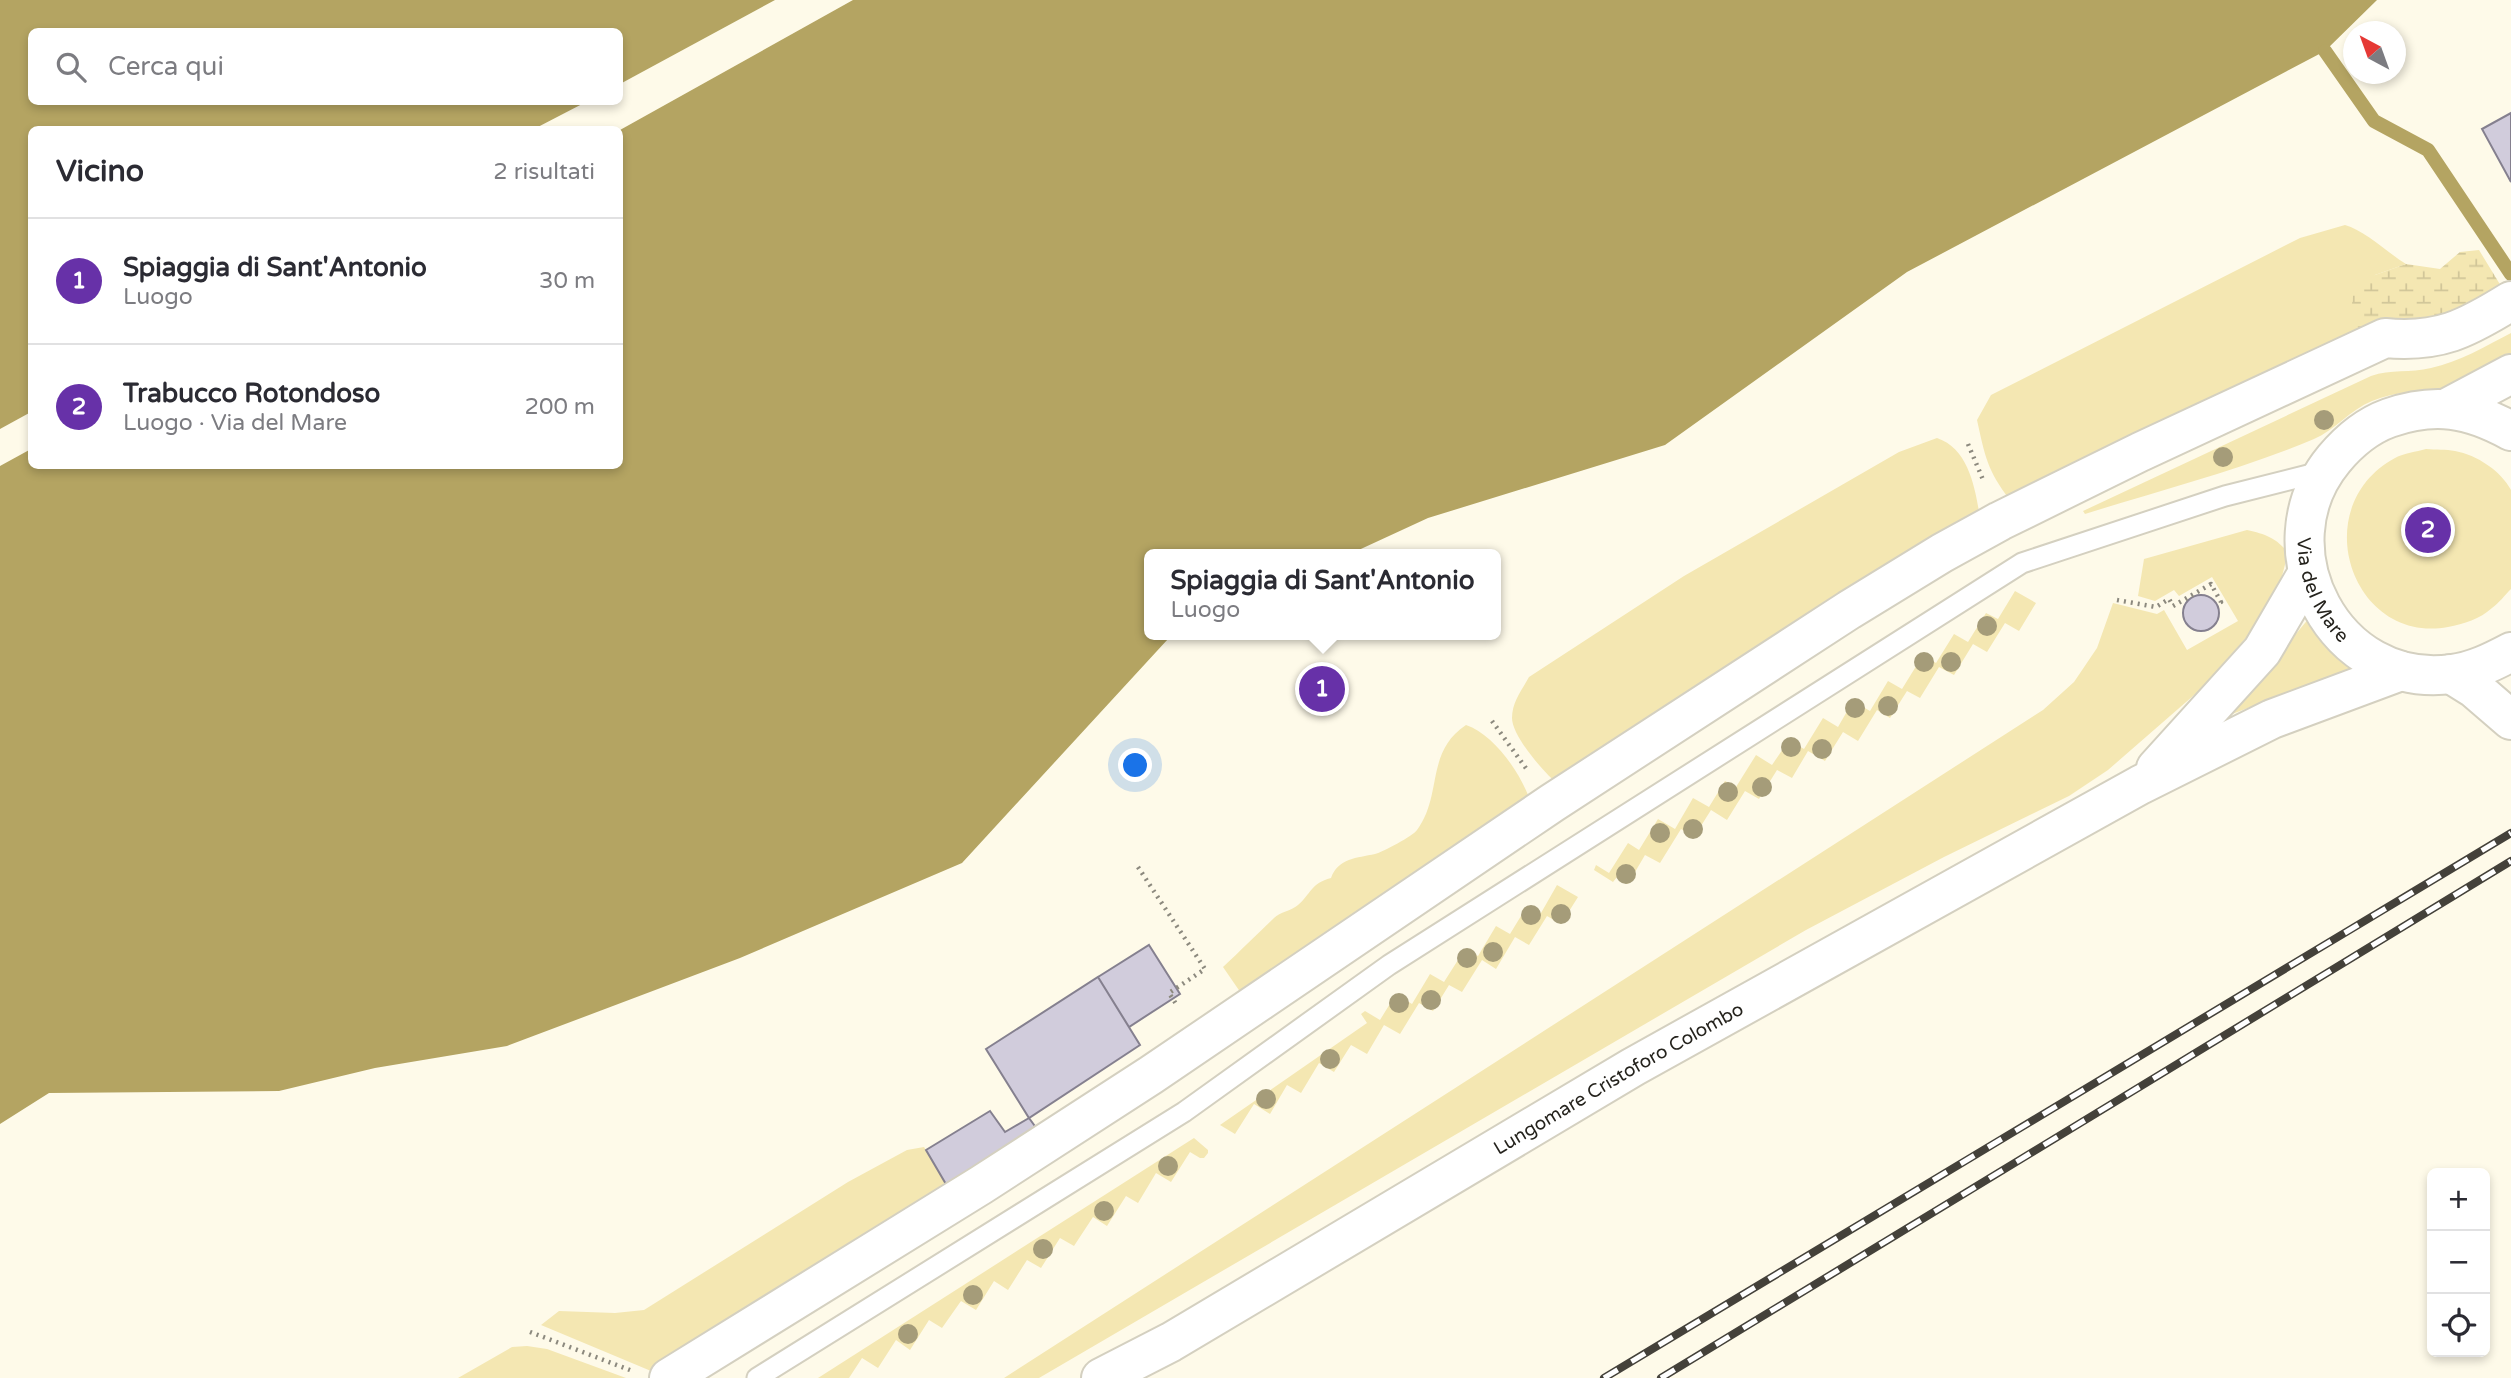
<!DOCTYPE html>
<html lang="it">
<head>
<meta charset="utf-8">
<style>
  :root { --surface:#fff; --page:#f7f7f7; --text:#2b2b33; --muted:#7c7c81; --line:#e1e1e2; --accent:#6731a8 }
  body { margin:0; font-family:"Varela Round",sans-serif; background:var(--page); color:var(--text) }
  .controls { position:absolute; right:21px; bottom:21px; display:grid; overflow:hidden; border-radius:10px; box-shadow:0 4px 10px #0003 }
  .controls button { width:63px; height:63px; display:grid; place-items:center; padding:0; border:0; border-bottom:2px solid var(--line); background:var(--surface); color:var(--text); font:35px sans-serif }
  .compass { position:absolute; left:2343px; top:21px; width:63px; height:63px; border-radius:50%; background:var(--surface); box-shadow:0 4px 10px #0003; rotate:319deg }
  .you { position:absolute; left:1136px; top:766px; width:24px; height:24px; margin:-18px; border:5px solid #fff; border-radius:50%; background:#1a73e8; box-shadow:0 0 0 10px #1a73e833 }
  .badge { display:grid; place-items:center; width:46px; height:46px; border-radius:50%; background:var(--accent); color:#fff; font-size:23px; font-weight:700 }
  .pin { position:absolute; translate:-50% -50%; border:4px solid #fff; box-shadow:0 2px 7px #0006 }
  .popup { position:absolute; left:1144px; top:549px; width:357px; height:91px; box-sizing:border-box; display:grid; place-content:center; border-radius:10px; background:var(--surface); filter:drop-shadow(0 2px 5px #0005); font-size:23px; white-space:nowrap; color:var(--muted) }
  .popup b { font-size:26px; color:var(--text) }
  .popup::after { content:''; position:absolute; left:50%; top:100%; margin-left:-14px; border:14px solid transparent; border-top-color:var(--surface) }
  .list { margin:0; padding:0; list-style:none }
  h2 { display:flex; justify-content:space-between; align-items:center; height:91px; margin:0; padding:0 28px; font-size:30px }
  h2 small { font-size:23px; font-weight:400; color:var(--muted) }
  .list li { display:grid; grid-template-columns:46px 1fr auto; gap:21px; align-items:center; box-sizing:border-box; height:126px; padding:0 28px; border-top:2px solid var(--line) }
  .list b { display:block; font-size:26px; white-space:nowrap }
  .list p { margin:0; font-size:23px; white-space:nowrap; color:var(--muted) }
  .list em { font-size:23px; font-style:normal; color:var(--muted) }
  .icon { flex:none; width:38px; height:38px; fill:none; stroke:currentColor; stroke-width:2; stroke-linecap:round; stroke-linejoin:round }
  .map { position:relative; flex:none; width:2511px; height:1378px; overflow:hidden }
  .search { position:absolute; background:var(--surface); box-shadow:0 4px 10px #0003; left:28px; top:28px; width:595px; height:77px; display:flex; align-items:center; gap:18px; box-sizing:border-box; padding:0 24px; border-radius:10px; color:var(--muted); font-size:26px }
  .panel { position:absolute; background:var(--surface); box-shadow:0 4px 10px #0003; left:28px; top:126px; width:595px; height:343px; border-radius:10px }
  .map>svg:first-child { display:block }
</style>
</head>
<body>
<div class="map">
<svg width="2511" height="1378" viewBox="0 0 2511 1378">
  <defs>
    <pattern id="wetland-marsh" width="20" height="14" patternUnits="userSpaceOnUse" patternTransform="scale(1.75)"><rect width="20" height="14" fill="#f4e7b2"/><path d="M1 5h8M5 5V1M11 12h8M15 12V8" fill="none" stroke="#d1c699"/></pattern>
  </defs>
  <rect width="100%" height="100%" fill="#fefae9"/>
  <path fill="#f4e7b2" d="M2345 225C2364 230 2388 253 2406 264L2375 275 2360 335 2010 500C1987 470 1985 456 1977 420L1991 395 2300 238Z
    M2511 333V354C2491 369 2470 384 2445 388 2420 392 2396 391 2372 401 2350 410 2335 430 2314 439 2240 470 2161 490 2085 514L2083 511 2371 376C2391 369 2410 373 2431 368 2459 362 2486 346 2511 333Z
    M1937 438C1969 449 1975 488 1980 517L1559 785C1544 773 1512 736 1512 718 1512 702 1522 690 1529 677L1684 576 1899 452Z
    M2426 449C2436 450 2446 449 2455 451 2477 455 2501 471 2511 490V589C2505 595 2499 603 2492 608 2480 619 2464 624 2448 627 2352 645 2305 507 2395 458 2404 453 2416 452 2426 449Z
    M2247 530C2265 534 2277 538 2288 553L2281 580 2266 615 2201 689 2108 770 2069 796 1944 857 1806 930 1039 1378H1004L2043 710 2074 682 2097 648 2113 603 2157 614 2164 610 2187 650 2238 621 2212 577 2179 596 2174 590 2155 601 2138 596 2144 559Z
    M2015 591 2036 603 2019 631 2005 623 1987 652 1973 644 1954 675 1939 667 1920 698 1907 691 1890 718 1877 710 1858 741 1843 732 1825 761 1808 751 1792 778 1777 770 1759 799 1745 791 1727 820 1711 810 1694 837 1681 829 1660 863 1645 855 1628 884 1617 877 1613 882 1594 870 1596 865 1609 873 1628 843 1639 850 1658 819 1675 829 1693 798 1709 807 1725 781 1736 787 1756 755 1772 765 1789 740 1804 749 1823 718 1838 727 1853 701 1870 711 1888 681 1902 689 1923 655 1936 663 1954 634 1968 642 1986 613 1998 619Z
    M2310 617 2359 665 2227 716Z
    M1466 725C1495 735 1522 775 1531 803L1245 999 1223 967C1241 950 1256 935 1274 918 1280 912 1291 911 1298 905 1311 894 1311 883 1331 878 1338 858 1357 858 1375 854 1383 852 1413 836 1417 830 1443 795 1425 752 1466 725Z
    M1557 885 1578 897 1561 924 1547 916 1529 945 1515 937 1496 969 1482 960 1462 992 1449 985 1433 1011 1419 1003 1400 1034 1384 1025 1367 1054 1351 1045 1334 1072 1319 1063 1301 1093 1287 1085 1270 1114 1254 1104 1235 1134 1220 1125 1367 1023 1361 1014 1365 1011 1380 1020 1396 994 1412 1004 1430 974 1444 982 1465 949 1478 956 1496 926 1510 934 1527 906 1541 913Z
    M1194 1138 1208 1150V1153L1204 1158H1200L1190 1152 1171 1182 1156 1173 1138 1203 1126 1196 1107 1226 1093 1217 1074 1246 1060 1238 1041 1268 1027 1260 1008 1290 994 1281 976 1310 961 1301 942 1328 929 1320 910 1350 896 1340 878 1368 862 1358 849 1378H818Z
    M924 1147 950 1191 651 1371 541 1325 559 1311 615 1313 644 1310 848 1182 907 1150Z
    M527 1346 547 1349 626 1378H458L512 1347Z"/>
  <path fill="url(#wetland-marsh)" d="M2479 250 2504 291 2481 312 2360 335 2352 304 2354 288 2375 275 2406 264 2440 269 2460 252Z"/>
  <path fill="#b4a462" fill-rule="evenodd" d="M0 0H2377L2325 51 1907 272 1665 445 1428 518 1350 554H1149V635H1177L1168 639 962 863 740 958 507 1046 375 1068 279 1091 49 1093 0 1124ZM32 32H620V102H32ZM32 130H620V466H32Z"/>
  <path fill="#fefae9" d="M775 0H853L620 130 534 129 586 102H620V84Z
    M31 412V449L0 466V429Z"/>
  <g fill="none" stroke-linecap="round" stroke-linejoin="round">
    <path stroke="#b4a462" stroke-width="14" d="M2325 51 2374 121 2428 150 2511 274"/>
  </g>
  <path fill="#d1ccdc" stroke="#85808f" stroke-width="2" d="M2511 113V182L2482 129Z
    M2183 613a18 18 0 1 1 36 0a18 18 0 1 1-36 0Z
    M1149 945 1180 994 1129 1027 1098 977Z
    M1098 977 1140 1045 1029 1118 986 1049Z
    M990 1111 1005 1132 1029 1118 1037 1129 950 1191 926 1150Z"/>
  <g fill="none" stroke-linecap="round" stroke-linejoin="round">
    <g stroke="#d4d0c0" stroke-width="23">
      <path id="lane" d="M757 1378 1184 1112 1389 965 2022 563 2225 496 2324 471"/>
    </g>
    <g stroke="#d4d0c0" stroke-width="42">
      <path id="street" d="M669 1378 981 1185 1151 1075 1552 803 1849 610 1942 553 2000 521 2140 452 2385 338C2439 343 2466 329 2511 301"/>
    </g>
    <g stroke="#d4d0c0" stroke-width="42">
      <g id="secondary">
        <path d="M2447 408 2511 374"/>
        <path id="s1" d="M2511 431C2469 408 2435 402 2389 418 2367 426 2349 441 2334 459 2260 548 2335 690 2452 674 2474 671 2492 662 2511 652"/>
        <path d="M2451 674 2475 689 2511 720"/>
        <path d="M2156 768 2262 651 2307 574"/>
        <path id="s2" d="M1101 1378 1171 1342 1633 1067 2140 785 2272 719 2401 671"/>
      </g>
    </g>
    <path stroke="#8c897e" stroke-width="4.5" stroke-dasharray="2 5" stroke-linecap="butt" d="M1968 444 1984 482
      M2117 600 2156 607 2169 599 2173 606 2211 584 2221 602 2216 604
      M1492 721 1528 771
      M1138 867 1205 969 1169 993 1178 1007
      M530 1332 630 1370"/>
    <use href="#lane" stroke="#fff" stroke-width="19"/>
    <use href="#street" stroke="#fff" stroke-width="38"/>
    <use href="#secondary" stroke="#fff" stroke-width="38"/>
    <g stroke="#44413a" stroke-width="8">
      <path id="rail" d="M1604 1378 2511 833
        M1661 1378 2511 861"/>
    </g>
    <use href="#rail" stroke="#fff" stroke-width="5" stroke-dasharray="16" stroke-linecap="butt"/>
  </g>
  <g fill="#a59c79">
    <circle cx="2324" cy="420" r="10"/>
    <circle cx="2223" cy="457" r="10"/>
    <circle cx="1987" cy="626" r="10"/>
    <circle cx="1924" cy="662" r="10"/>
    <circle cx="1951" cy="662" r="10"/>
    <circle cx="1888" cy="706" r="10"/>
    <circle cx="1855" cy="708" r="10"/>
    <circle cx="1791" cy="747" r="10"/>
    <circle cx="1822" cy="749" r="10"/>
    <circle cx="1762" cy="787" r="10"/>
    <circle cx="1728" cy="792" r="10"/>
    <circle cx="1693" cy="829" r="10"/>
    <circle cx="1660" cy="833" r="10"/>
    <circle cx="1626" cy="874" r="10"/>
    <circle cx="1561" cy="914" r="10"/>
    <circle cx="1531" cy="915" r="10"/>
    <circle cx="1493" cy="952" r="10"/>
    <circle cx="1467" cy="958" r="10"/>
    <circle cx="1431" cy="1000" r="10"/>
    <circle cx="1399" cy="1003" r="10"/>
    <circle cx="1330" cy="1059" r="10"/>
    <circle cx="1266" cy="1099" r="10"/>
    <circle cx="1168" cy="1166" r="10"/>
    <circle cx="1104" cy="1211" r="10"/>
    <circle cx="1043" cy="1249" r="10"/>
    <circle cx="973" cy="1295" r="10"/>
    <circle cx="908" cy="1334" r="10"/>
  </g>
  <g text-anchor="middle" stroke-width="6" stroke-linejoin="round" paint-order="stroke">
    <g font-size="19" fill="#25231d" stroke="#fff">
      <text dy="7" stroke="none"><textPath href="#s1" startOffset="338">Via del Mare</textPath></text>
      <text dy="7" stroke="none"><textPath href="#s2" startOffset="598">Lungomare Cristoforo Colombo</textPath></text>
    </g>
  </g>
</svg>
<div class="controls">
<button>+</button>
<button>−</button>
<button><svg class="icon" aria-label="locate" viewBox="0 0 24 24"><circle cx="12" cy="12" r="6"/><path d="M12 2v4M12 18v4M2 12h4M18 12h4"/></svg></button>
</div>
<svg class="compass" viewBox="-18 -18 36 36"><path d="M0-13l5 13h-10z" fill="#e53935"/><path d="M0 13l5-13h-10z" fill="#7c7c81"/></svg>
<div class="you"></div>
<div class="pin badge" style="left:1322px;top:689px">1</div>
<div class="popup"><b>Spiaggia di Sant'Antonio</b>Luogo</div>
<div class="pin badge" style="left:2428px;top:530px">2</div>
<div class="search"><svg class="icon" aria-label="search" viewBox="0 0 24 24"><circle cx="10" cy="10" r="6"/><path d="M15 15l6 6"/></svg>Cerca qui</div>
<section class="panel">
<h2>Vicino<small>2 risultati</small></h2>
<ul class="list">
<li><span class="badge">1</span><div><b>Spiaggia di Sant'Antonio</b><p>Luogo</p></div><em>30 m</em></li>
<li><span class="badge">2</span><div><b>Trabucco Rotondoso</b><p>Luogo · Via del Mare</p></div><em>200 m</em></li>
</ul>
</section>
</div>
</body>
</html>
